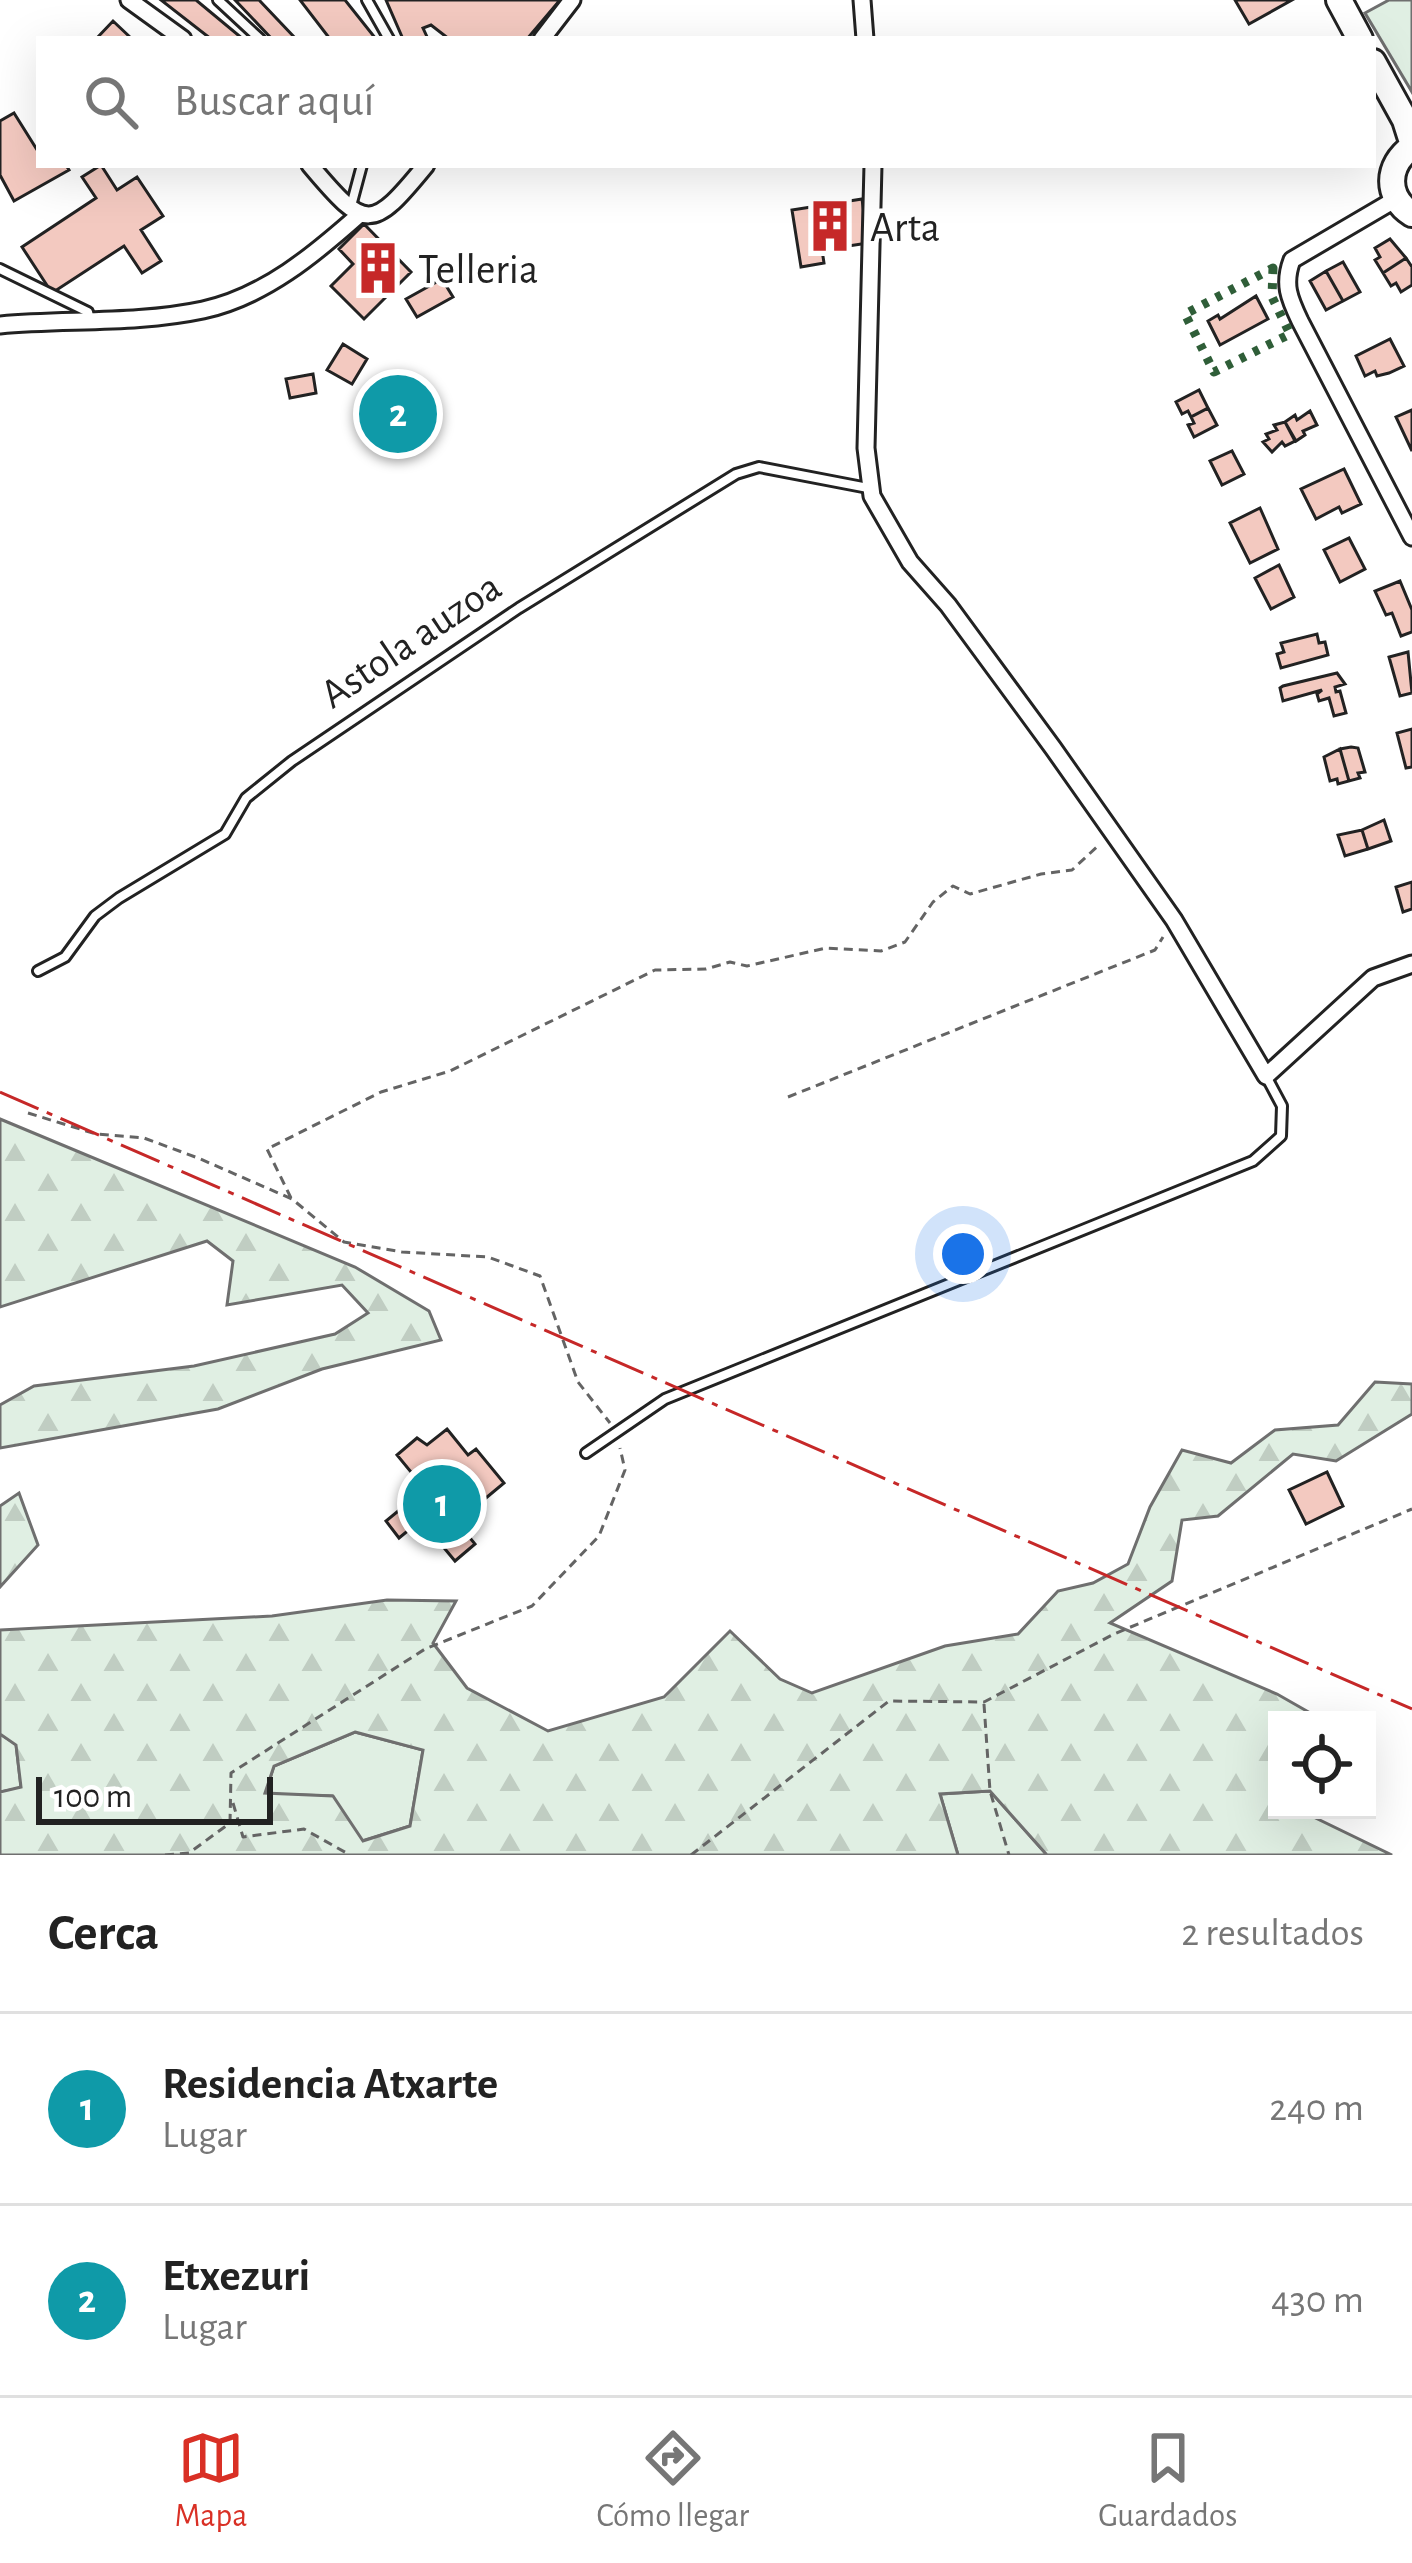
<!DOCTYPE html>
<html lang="es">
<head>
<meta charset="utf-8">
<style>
  :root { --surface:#fff; --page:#f2f2f2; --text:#222; --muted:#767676; --line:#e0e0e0; --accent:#d93025 }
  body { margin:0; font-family:"Alegreya Sans",sans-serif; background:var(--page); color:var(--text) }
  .controls { position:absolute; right:36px; bottom:36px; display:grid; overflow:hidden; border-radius:0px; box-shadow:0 12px 48px #0002 }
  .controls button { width:108px; height:108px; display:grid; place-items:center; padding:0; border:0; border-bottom:3px solid var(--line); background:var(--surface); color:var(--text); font:60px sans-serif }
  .scale { position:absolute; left:36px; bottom:30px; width:237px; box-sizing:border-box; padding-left:12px; border:6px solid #222; border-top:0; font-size:33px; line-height:42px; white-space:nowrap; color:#222; -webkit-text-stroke:9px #fff; paint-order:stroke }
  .you { position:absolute; left:963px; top:1254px; width:42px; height:42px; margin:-30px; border:9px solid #fff; border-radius:50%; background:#1a73e8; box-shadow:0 0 0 18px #1a73e833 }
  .badge { display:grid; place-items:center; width:78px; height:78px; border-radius:50%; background:var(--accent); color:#fff; font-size:39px; font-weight:700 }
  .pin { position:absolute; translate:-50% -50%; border:6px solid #fff; box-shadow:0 3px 12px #0006 }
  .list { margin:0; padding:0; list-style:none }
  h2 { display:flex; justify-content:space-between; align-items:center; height:156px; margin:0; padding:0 48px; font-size:51px }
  h2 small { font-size:39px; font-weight:400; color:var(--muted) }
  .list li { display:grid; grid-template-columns:78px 1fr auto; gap:36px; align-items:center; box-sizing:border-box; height:192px; padding:0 48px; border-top:3px solid var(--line) }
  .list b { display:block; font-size:45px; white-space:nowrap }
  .list p { margin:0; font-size:39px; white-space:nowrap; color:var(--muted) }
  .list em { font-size:39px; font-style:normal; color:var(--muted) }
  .icon { flex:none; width:66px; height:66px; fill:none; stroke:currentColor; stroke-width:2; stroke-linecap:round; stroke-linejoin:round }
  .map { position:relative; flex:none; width:1412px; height:1855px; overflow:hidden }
  .search { position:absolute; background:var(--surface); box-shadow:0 12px 48px #0002; left:36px; right:36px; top:36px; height:132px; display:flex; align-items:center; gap:30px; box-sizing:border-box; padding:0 42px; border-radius:0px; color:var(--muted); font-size:45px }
  .sheet { height:540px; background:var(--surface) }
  nav { display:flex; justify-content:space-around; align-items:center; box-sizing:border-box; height:168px; border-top:3px solid var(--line); background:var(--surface); font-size:33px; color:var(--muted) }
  nav a { display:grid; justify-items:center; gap:6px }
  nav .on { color:var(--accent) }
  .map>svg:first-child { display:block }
</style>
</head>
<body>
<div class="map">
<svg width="1412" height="1855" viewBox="0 0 1412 1855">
  <defs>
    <pattern id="forest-firs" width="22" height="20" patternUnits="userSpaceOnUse" patternTransform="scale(3)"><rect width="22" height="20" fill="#e0efe3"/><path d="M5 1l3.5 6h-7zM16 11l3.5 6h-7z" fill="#c0cdc2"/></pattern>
  </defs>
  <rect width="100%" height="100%" fill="#fff"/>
  <path fill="#e0efe3" stroke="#6f6f6f" stroke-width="3" d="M1389 0H1412V92L1365 13Z
    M355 1732 423 1750 410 1826 362 1841 332 1796 265 1794 274 1766Z
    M0 1734 16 1744 21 1788 0 1792Z
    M990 1791 1047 1855H958L940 1794Z"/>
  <path fill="url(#forest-firs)" stroke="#6f6f6f" stroke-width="3" fill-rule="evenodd" d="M0 1119 355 1267 429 1311 441 1340 322 1369 218 1409 0 1448V1405L34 1386 194 1366 335 1334 368 1313 342 1285 227 1305 233 1261 207 1241 0 1307Z
    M1375 1382 1412 1384V1414L1336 1461 1293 1454 1218 1516 1182 1520 1172 1581 1110 1623 1277 1694 1312 1714 1311 1720H1277V1810H1299L1392 1855H1047L990 1791 940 1794 958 1855H0V1792L21 1787 16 1745 0 1734V1630L272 1616 387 1600 456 1601 433 1643 467 1688 548 1731 664 1697 730 1631 780 1679 812 1693 945 1646 1018 1634 1058 1591 1093 1583 1128 1564 1150 1507 1182 1450 1231 1463 1275 1430 1338 1425ZM355 1732 423 1750 410 1826 363 1841 333 1796 265 1793 274 1766Z
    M19 1493 38 1545 0 1587V1506Z"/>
  <path fill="#f3c9c0" stroke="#222" stroke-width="3" d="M161 0H196L243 39H211Z
    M235 0H259L296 39H272Z
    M300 0H345L376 39H330Z
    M386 0H560L527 39H449L431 25 423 28 428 39H403Z
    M1235 0H1292L1249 24Z
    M113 21 132 39H96Z
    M14 113 39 153V165H66L69 170 14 201 0 175V121Z
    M101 165 117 190 137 177 163 216 141 230 161 261 142 273 124 246 52 293 22 247 96 198 82 177Z
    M862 199 868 243 822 250 824 263 801 267 792 210Z
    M364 224 411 272 364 319 331 286 353 264 339 249Z
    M1390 239 1406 258 1383 273 1375 260 1380 257 1375 248Z
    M1406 258 1412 267V285L1401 292 1396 283 1391 286 1383 273Z
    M1343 262 1360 292 1343 301 1326 271Z
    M1326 271 1343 301 1326 310 1310 281Z
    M442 279 453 297 417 317 406 299Z
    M1256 296 1268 319 1220 345 1208 321 1218 315 1220 319Z
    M1390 339 1404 366 1389 373 1377 376 1375 371 1365 376 1356 356Z
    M343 344 367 359 352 384 327 370Z
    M313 374 316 393 290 398 286 379Z
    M398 390H419V431H377L378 396H395Z
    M1199 390 1208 408 1191 417 1188 411 1182 414 1176 402Z
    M1208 408 1217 425 1194 437 1188 425 1194 423 1191 417Z
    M1412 410V451L1396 417Z
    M1310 411 1317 425 1303 431 1305 435 1296 441 1285 422 1295 415 1297 420Z
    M1285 422 1295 441 1285 446 1282 442 1272 452 1263 442 1269 439 1266 434 1277 430 1274 425Z
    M1232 451 1244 474 1222 485 1210 461Z
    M1344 469 1361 504 1342 513 1339 507 1316 519 1301 489Z
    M1260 508 1278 549 1250 563 1230 523Z
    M1349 538 1365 569 1340 582 1324 550Z
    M1279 565 1294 597 1271 609 1255 578Z
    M1400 581 1412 610V632L1401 636 1392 613 1386 615 1375 591Z
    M1317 634 1319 643 1325 642 1328 655 1281 668 1277 654 1284 652 1281 643Z
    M1408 652 1412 693 1400 696 1389 657Z
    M1337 673 1345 684 1335 687 1336 692 1340 691 1346 713 1334 716 1329 698 1319 701 1317 694 1322 690 1283 701 1280 688 1283 686Z
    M1412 729V767L1406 768 1397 733Z
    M1351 747 1358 748 1365 772 1358 773 1360 778 1349 781 1340 749Z
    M1340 749 1349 781 1338 784 1337 779 1330 781 1324 757Z
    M1384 820 1391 841 1368 849 1362 830Z
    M1362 830 1368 849 1345 856 1338 835Z
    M1412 882V909L1403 912 1396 887Z
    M447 1429 468 1455 476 1449 504 1483 457 1522 475 1544 455 1561 421 1520 399 1538 386 1521 425 1489 397 1455 417 1438 427 1445Z
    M1327 1472 1343 1506 1306 1524 1289 1490Z"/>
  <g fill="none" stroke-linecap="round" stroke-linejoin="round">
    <g stroke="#222" stroke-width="14">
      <path id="service" d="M218 0 260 39
        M367 0 389 39
        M351 206 362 165
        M0 269 88 312 90 320
        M38 971 65 957 95 916 119 898 225 834 246 798 292 761 519 608 736 474 759 467 868 488
        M586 1453 665 1399 1253 1161 1281 1136 1282 1106 1266 1076"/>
    </g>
    <g stroke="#222" stroke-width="21">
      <path id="minor" d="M129 0 183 39
        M862 0 865 39
        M542 39 572 0
        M310 165C366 232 372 231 426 165
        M873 165 866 448 872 496 910 562 948 605 1053 748 1174 920 1266 1076 1373 978 1412 964
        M1396 199 1292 260C1283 284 1289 298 1300 321L1412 537
        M0 325C67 319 137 324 203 310 264 297 315 254 360 214"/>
    </g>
    <g stroke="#222" stroke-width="30">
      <path id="primary" d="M1339 0 1360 39
        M1373 62 1405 120 1412 142
        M1412 147C1386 165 1385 197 1412 214"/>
    </g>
    <path stroke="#646464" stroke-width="3" stroke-dasharray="9 6" stroke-linecap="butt" d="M788 1097 1155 950 1163 937
      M28 1113 96 1134 144 1138 198 1158 292 1199 344 1242 402 1252 488 1257 540 1276 578 1382 610 1423
      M291 1198 267 1149 381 1092 450 1071 655 970 706 969 730 962 747 966 826 948 881 951 905 942 933 902 953 886 970 894 1041 874 1072 870 1100 844
      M984 1704 990 1791 1009 1855
      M233 1803 243 1837 304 1829 350 1855
      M165 1855 189 1853 230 1823 231 1773 425 1649 532 1606 599 1536 625 1470 620 1448
      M691 1855 889 1701 984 1702 1114 1634 1412 1509"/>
    <use href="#service" stroke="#fff" stroke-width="8"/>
    <use href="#minor" stroke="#fff" stroke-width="15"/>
    <use href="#primary" stroke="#fff" stroke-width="24"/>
    <path stroke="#2f5e38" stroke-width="9" stroke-dasharray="6 9" stroke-linecap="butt" d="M1273 268 1272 297 1290 334 1214 372 1185 314Z"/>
    <path stroke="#c62828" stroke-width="3" stroke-dasharray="42 9 6 9" stroke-linecap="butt" d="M0 1092 1412 1709"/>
  </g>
  <defs>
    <g id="building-bare" transform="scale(4.14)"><path d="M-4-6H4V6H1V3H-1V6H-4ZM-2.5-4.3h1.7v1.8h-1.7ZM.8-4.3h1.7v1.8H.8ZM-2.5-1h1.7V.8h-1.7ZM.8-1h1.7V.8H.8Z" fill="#c62828" stroke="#fff" stroke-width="2.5" paint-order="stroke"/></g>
  </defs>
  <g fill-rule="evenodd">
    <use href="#building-bare" x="830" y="226"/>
    <use href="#building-bare" x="378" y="268"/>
  </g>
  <g text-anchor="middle" stroke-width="9" stroke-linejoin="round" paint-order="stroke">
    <g font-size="42" fill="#222" stroke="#fff" text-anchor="start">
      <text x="870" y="241">Arta</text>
      <text x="418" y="283">Telleria</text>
    </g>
    <g font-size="42" fill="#222" stroke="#fff">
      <text transform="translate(410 639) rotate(-34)" y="15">Astola auzoa</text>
    </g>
  </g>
</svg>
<div class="controls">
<button><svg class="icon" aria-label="locate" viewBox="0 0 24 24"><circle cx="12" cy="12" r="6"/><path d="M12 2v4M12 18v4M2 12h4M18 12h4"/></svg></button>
</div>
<div class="scale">100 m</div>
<div class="you"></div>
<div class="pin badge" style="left:442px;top:1504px;background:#0f9aa8">1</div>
<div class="pin badge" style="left:398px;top:414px;background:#0f9aa8">2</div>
<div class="search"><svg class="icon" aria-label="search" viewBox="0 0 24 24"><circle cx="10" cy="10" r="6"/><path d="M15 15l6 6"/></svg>Buscar aquí</div>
</div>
<section class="sheet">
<h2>Cerca<small>2 resultados</small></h2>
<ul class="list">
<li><span class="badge" style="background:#0f9aa8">1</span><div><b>Residencia Atxarte</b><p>Lugar</p></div><em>240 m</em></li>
<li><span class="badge" style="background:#0f9aa8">2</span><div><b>Etxezuri</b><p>Lugar</p></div><em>430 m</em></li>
</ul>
</section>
<nav>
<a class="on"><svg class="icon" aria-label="map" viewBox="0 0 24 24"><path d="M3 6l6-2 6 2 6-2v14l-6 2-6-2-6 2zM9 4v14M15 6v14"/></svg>Mapa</a>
<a><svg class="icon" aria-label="directions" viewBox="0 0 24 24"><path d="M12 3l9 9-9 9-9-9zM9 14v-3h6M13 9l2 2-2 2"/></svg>Cómo llegar</a>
<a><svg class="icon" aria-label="saved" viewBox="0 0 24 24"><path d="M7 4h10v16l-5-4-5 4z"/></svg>Guardados</a>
</nav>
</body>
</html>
